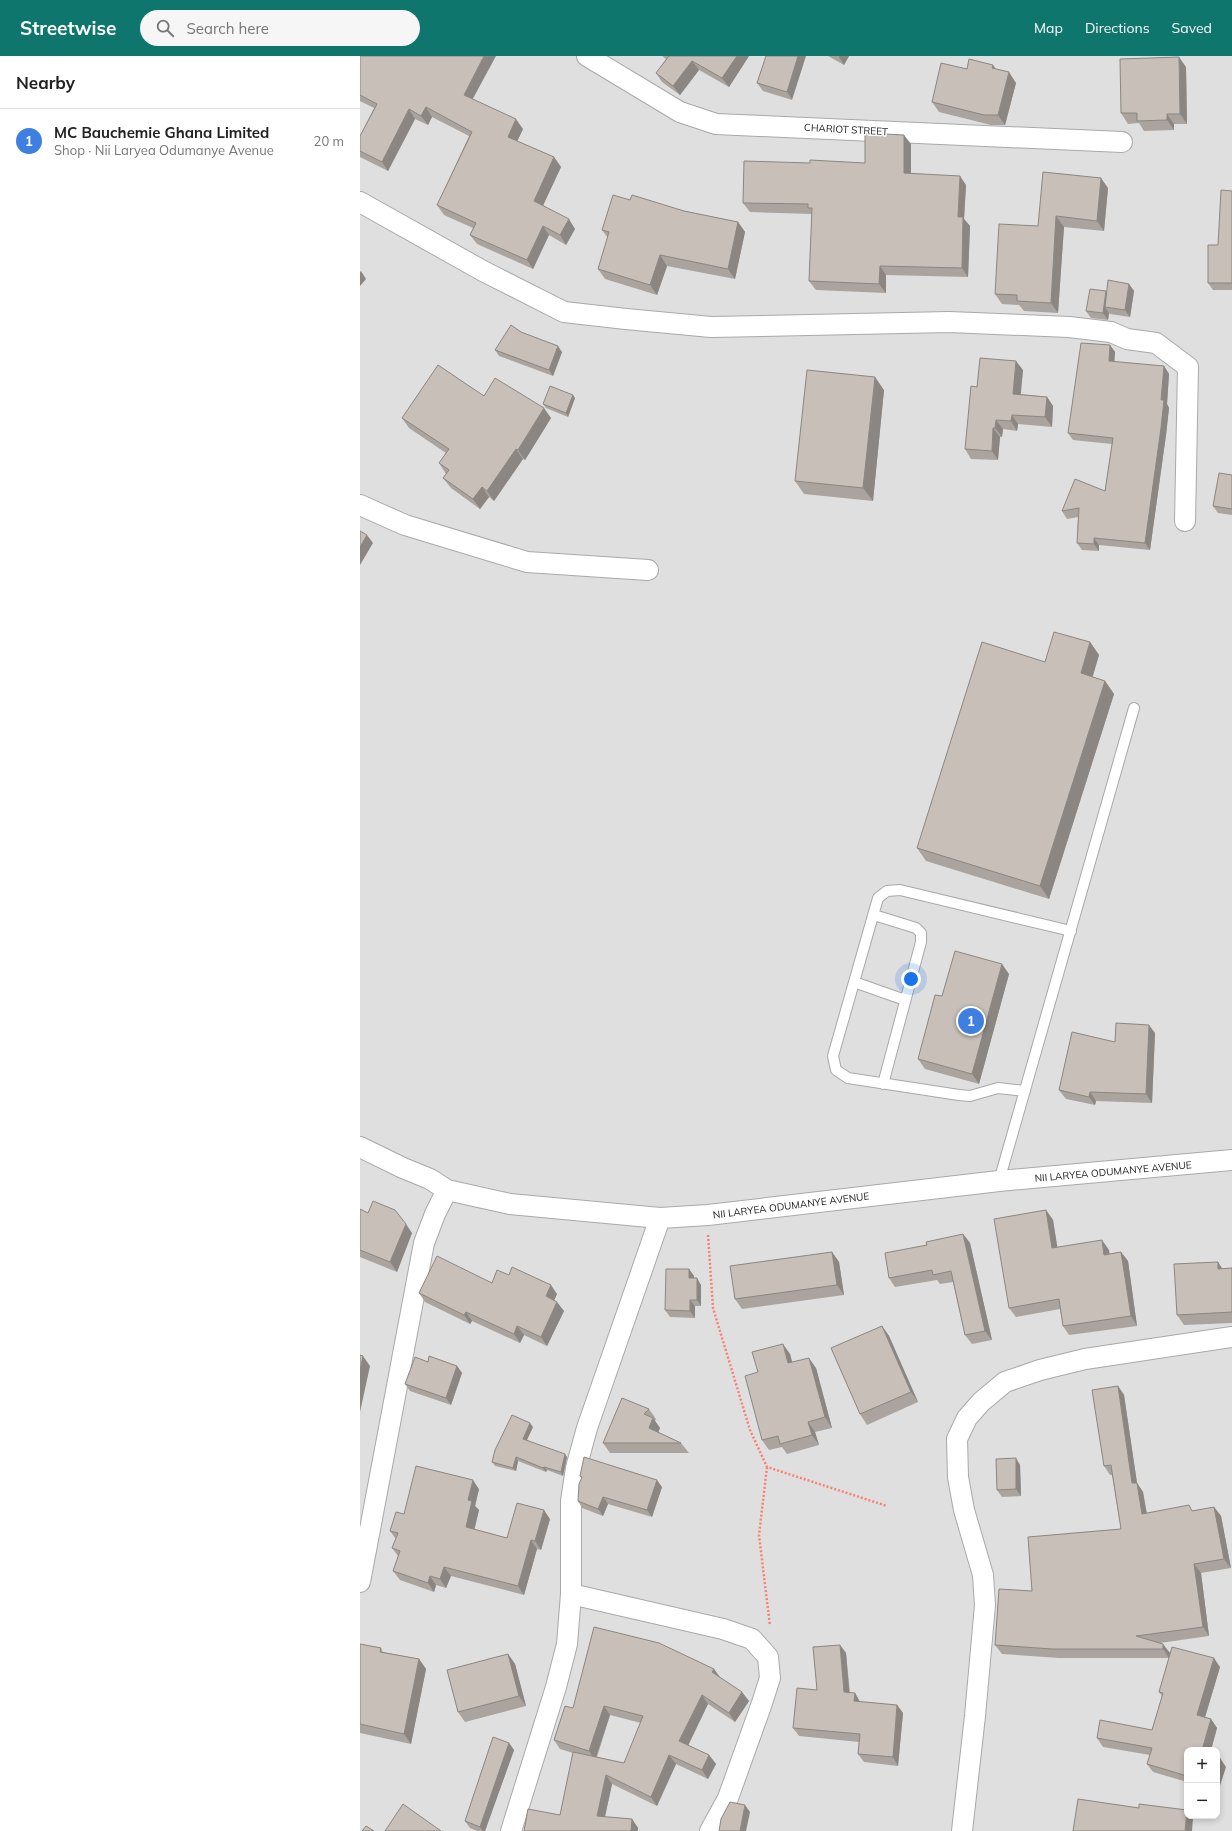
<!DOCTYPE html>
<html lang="en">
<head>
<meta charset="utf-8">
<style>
  :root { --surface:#fff; --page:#f6f6f6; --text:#222; --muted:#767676; --line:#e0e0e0; --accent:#0f766e }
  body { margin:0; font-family:Mulish,sans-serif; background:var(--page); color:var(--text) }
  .controls { position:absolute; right:12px; bottom:12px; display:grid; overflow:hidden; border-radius:8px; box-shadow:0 2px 6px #0003 }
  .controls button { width:36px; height:36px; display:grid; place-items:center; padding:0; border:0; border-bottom:1px solid var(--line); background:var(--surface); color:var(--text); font:20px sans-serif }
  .you { position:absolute; left:551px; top:923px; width:14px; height:14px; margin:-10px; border:3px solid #fff; border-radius:50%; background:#1a73e8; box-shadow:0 0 0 6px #1a73e833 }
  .badge { display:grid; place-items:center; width:26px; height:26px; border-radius:50%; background:var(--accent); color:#fff; font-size:13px; font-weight:700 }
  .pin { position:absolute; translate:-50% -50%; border:2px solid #fff; box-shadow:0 1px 4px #0006 }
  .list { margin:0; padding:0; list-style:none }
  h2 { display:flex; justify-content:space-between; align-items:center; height:52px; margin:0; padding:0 16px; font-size:17px }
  h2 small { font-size:13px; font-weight:400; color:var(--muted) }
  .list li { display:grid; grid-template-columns:26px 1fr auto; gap:12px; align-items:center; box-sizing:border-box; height:64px; padding:0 16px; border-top:1px solid var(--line) }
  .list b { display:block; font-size:15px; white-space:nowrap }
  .list p { margin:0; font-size:13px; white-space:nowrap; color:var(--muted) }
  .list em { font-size:13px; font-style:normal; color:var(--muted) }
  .icon { flex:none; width:22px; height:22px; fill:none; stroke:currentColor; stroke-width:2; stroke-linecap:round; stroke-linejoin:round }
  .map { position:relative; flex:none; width:872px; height:1775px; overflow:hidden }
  header { display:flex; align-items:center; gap:24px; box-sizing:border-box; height:56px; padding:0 20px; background:var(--accent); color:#fff }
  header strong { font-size:19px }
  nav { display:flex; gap:22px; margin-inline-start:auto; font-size:14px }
  .search { width:280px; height:36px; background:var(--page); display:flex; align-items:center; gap:10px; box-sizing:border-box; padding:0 14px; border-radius:22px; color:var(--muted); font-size:15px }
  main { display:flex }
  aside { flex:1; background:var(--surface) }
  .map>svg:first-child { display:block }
</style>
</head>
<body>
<header>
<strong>Streetwise</strong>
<div class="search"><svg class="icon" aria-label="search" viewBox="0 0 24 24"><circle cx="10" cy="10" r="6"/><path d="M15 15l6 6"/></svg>Search here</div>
<nav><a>Map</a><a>Directions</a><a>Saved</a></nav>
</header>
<main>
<aside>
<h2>Nearby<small></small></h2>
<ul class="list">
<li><span class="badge" style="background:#3f7fe0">1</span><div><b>MC Bauchemie Ghana Limited</b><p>Shop · Nii Laryea Odumanye Avenue</p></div><em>20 m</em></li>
</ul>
</aside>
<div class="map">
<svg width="872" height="1775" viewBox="0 0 872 1775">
  <rect width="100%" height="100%" fill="#f2efe9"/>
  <path fill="#e0dfdf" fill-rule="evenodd" d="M0 0H872V1775H0ZM827 1694H857V1760H827Z"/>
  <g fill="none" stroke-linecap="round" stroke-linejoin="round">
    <g stroke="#a9a9a9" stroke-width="12">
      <path id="service" d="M514 859 556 872 561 877V886L523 1028
        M494 926 545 944
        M665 1035 638 1032 610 1040 599 1039 488 1022 476 1014 473 1000 518 842 527 835 540 834 711 875
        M639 1125 774 652"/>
    </g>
    <g stroke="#a9a9a9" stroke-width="22">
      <path id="minor" d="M227 0 320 56 356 68 762 86
        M0 146 123 215 204 256 266 263 351 271 589 266 709 271 751 276 767 283 796 287 828 311 825 465
        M0 449 45 469 167 506 288 514
        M0 1091 43 1112 70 1123 87 1134 150 1148 300 1162 348 1159 639 1125 872 1104
        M0 1526 64 1187 75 1158 87 1134
        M211 1538 363 1573 392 1583 408 1601 410 1622 401 1650 368 1742 350 1775
        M151 1775 196 1631 207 1588 211 1538V1445L216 1412 227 1372 300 1162
        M602 1775 615 1660 625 1549 623 1519 604 1454 598 1421 597 1383 607 1362 621 1346 645 1326 680 1314 725 1303 872 1281"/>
    </g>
    <path stroke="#fa8072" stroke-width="2.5" stroke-dasharray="2 2" stroke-linecap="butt" d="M348 1179 353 1252 390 1374 407 1411 527 1450
      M407 1411 399 1479 410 1570"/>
    <use href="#service" stroke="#fff" stroke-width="10"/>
    <use href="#minor" stroke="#fff" stroke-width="20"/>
  </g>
  <path fill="#aba49e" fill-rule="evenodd" d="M0 0 113 43 163 73 157 85 194 101 201 111 183 149 215 173 206 189 189 179 173 213 117 188 110 179 113 172 84 159 77 149 109 80 72 61 68 69 55 63 28 115 0 101V80L14 52 0 45Z
    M302 0H389L369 31 339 14 320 39 302 26 296 17 306 3Z
    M406 0 432 44 403 35 397 27Z
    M468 0H489L484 9Z
    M826 11 827 68H814V74L784 75 779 67 768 68 761 57Z
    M607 13 637 14 656 27 645 69H631L579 56 572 46Z
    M551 88V117L606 129 604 163 610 170 608 221 526 219V237L456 234 449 225 452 158 390 156 383 147 450 107H505Z
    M748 132 744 175 704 171 698 257 664 255 659 249 642 248 635 238 678 170Z
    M872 135V234H853L848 227Z
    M270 144 378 166 385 176 375 223 307 210 297 239 245 223 238 213 248 182 242 174Z
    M769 228 774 235 770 261 750 258 749 257 748 264 731 262 726 255 746 235Z
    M161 276 202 296 193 320 139 300 135 294Z
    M750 289 755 296 754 306 804 310 809 318 807 348 809 352 806 379 790 494 739 489V495L722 494 717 487 718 461 707 463 702 455 745 435 752 388 713 384 708 377Z
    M663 314 660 338 687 341 693 350 692 371 658 368 657 375 643 373 642 381H640L638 404 611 403 605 393 617 331Z
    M524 334 513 445 444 438 435 425Z
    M124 340 191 362 165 404 163 403 134 445 129 441 120 453 91 432 83 422 86 418 79 407 86 397 49 372 42 362Z
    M215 342 208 361 186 352 183 348Z
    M872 419V459L858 457 853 450Z
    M730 586 739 599 732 621 745 625 754 638 689 843 566 805 557 792 685 606Z
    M649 918 619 1028 565 1013 558 1003 582 940Z
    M795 977 792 1047 736 1045 735 1049 706 1043 699 1034 755 986Z
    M0 1153 52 1177 37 1216 0 1201Z
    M686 1154 693 1164 697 1191 749 1194V1198L761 1196 768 1205 777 1270 709 1279 703 1270 700 1253 656 1261 649 1252Z
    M603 1178 610 1187 632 1284 612 1288 605 1279 593 1226 580 1228 577 1224 535 1231 529 1222 567 1189Z
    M472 1196 479 1206 484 1239 382 1253 375 1243Z
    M858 1206 862 1213 872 1212V1267L824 1269 817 1259Z
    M329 1213 334 1220V1222L341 1229V1250H335V1262L310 1261 305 1254Z
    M149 1219 197 1238 194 1244 204 1255 187 1290 164 1279 160 1287 112 1265 110 1268 65 1246 59 1237 132 1227Z
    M522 1270 529 1280 558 1346 507 1369 500 1358Z
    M430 1298 432 1306 456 1312 472 1372 455 1376 459 1389 427 1398 422 1391 409 1394 402 1384 398 1316Z
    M68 1306 97 1310 102 1317 91 1349 50 1335 45 1328Z
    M758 1330 764 1339 777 1427 783 1436 787 1457 833 1455 854 1451 861 1460 871 1512 841 1517 849 1580 800 1587 810 1597 860 1611 845 1661 851 1663 857 1672 851 1694H827V1726L793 1716 787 1708 790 1699 743 1691 737 1682 792 1674 802 1640 799 1636 809 1602H699L642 1598 635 1589 672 1535 761 1473 752 1419H750L744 1410Z
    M289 1353 296 1363 295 1365 300 1372 298 1376 321 1387 329 1397H250L243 1387Z
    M173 1371 167 1384 207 1401 203 1420 187 1414 186 1416 158 1405 156 1415 135 1410 132 1406Z
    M660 1409 661 1440 642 1441 637 1434Z
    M220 1420 302 1431 292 1461 248 1448 243 1460 222 1452 218 1445 222 1422Z
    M119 1433 115 1450 119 1454 114 1473 147 1482 190 1463 181 1494 177 1493 164 1539 91 1520 86 1532 76 1529 74 1536 40 1524 33 1515 38 1500 32 1492 36 1483 30 1475 44 1458Z
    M0 1588 21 1592 23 1596 59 1603 66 1613 51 1688 0 1677Z
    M480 1589 486 1597 490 1637H495L500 1646 537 1649 543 1657 538 1710 504 1706 498 1698 499 1686 439 1680 433 1672 457 1634Z
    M148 1598 155 1608 166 1650 105 1666 98 1656Z
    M354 1613 360 1621 389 1645 375 1666 348 1648 328 1689 349 1699 356 1708 348 1723 316 1708 297 1750 252 1728 245 1761 272 1763 278 1772V1775H164L200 1759 213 1697 200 1693 194 1684 213 1652ZM250 1659 281 1667 264 1707 237 1701Z
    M149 1687 154 1694 125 1775H117L110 1772 105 1765Z"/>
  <path fill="#8b8681" d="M124 0H136L110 48 104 39Z
    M377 0H389L369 31 362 22Z
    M438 0H446L432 44 427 36Z
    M479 0H489L484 9 479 1Z
    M819 1 826 11 827 68 820 58Z
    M332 5 339 14 320 39 313 30Z
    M633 9 640 19 632 12Z
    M649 16 656 27 645 69 638 59Z
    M66 51 72 61 68 69 61 60Z
    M49 53 55 63 28 115 22 106Z
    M807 58 814 68V74L807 64Z
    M156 63 163 73 155 90 148 81Z
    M544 79 551 88V126L544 117Z
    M194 101 201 111 181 154 174 145Z
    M600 120 606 129 604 163 610 170 608 221 602 212 598 161Z
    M741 122 748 132 744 175 737 165Z
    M696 160 704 171 698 257 691 247Z
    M209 163 215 173 206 189 200 179Z
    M378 166 385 176 375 223 368 213Z
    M183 170 189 179 173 213 167 204Z
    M300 199 307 210 297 239 290 229Z
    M520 210 526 219V237L519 228Z
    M1 215 6 223 0 230V216Z
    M769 228 774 235 770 261 765 254Z
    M746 235 751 242 745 251 749 257 748 264 743 257Z
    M750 289 755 296 754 312 749 305Z
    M198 290 202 296 193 320 189 314Z
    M656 305 663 314 660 347 653 338Z
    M804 310 809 318 807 348 809 352 806 379 790 494 785 487 801 344Z
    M515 321 524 334 513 445 503 432Z
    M213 339 215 342 208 361 206 357Z
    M687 341 693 350 692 371 685 361Z
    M184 352 191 362 165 404 158 394Z
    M652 359 658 368 657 375 651 365Z
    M636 364 643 373 642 381 635 372Z
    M633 372 640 381 638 404 632 395Z
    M156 393 163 403 134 445 127 435Z
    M122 431 129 441 120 453 113 443Z
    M7 479 13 487 0 509V491Z
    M734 482 739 489V495L734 488Z
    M730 586 739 599 730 630 721 617Z
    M745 625 754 638 689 843 680 830Z
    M642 908 649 918 619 1028 612 1018Z
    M789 969 795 977 792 1047 786 1038Z
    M730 1036 736 1045 735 1049 729 1041Z
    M686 1154 693 1164 699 1201 692 1192Z
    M46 1168 52 1177 37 1216 30 1206Z
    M603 1178 610 1187 632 1284 625 1275Z
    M742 1184 749 1194 751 1208 744 1199Z
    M472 1196 479 1206 484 1239 477 1229Z
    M761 1196 768 1205 777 1270 771 1260Z
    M858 1206 865 1217 858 1213Z
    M329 1213 334 1220V1229L329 1222Z
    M337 1222 341 1229V1250L337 1244Z
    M191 1229 197 1238 192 1249 186 1240Z
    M330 1244 335 1250V1262L330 1255Z
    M197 1246 204 1255 187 1290 181 1281Z
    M106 1256 112 1265 110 1268 104 1259Z
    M157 1270 164 1279 160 1287 154 1278Z
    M522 1270 529 1280 558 1346 551 1336Z
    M423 1288 430 1298 435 1317 428 1307Z
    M3 1300 10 1310 0 1356V1315Z
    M449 1302 456 1312 472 1372 465 1361Z
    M97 1310 102 1317 91 1349 86 1342Z
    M758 1330 764 1339 777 1427 783 1436 788 1467 782 1458 772 1427Z
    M293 1362 300 1372 296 1382 289 1372Z
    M448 1366 455 1376 459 1389 452 1379Z
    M170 1367 173 1371 166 1386 163 1383Z
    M205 1398 207 1401 203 1420 201 1416Z
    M156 1401 158 1405 156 1415 153 1412Z
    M656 1402 660 1409 661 1440 656 1433Z
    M184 1411 187 1414 186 1416 183 1412Z
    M113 1424 119 1433 115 1450 119 1454 113 1480 106 1471 108 1444Z
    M297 1424 302 1431 292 1461 287 1454Z
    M243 1441 248 1448 243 1460 238 1453Z
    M854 1451 861 1460 871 1512 864 1503Z
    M184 1454 190 1463 181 1494 175 1485Z
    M171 1484 177 1493 164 1539 158 1530Z
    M834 1508 841 1517 849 1580 843 1571Z
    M84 1511 91 1520 86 1532 80 1523Z
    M70 1520 76 1529 74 1536 68 1527Z
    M803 1588 810 1597 809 1602 803 1593Z
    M480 1589 486 1597 490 1645 484 1636Z
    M148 1598 155 1608 166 1650 159 1640Z
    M854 1602 860 1611 843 1668 837 1659Z
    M59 1603 66 1613 51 1688 44 1678Z
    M354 1613 360 1622 352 1616Z
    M382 1636 389 1645 375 1666 369 1657Z
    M495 1637 500 1646 494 1645Z
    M342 1639 348 1648 326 1694 319 1685Z
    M537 1649 543 1657 538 1710 533 1701Z
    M244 1650 250 1659 235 1704 229 1695Z
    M851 1663 857 1672 851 1694H842Z
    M149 1687 154 1694 125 1775H123L120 1771Z
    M309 1699 316 1708 297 1750 291 1741Z
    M349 1699 356 1708 348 1723 342 1714Z
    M860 1702 866 1711 858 1736 857 1734V1712Z
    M246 1719 252 1728 243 1769 237 1760Z
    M385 1749 390 1756 386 1775H380Z
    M827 1757V1760H832L833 1762 832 1775H825Z
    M272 1763 278 1772V1775H271Z"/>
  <path fill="#c7bfb8" stroke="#8b8681" d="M0 0H124L104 39 156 63 148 81 194 101 174 145 209 163 200 179 183 170 167 204 110 179 116 167 77 149 112 76 66 51 61 60 49 53 22 106 0 95V80L17 48 0 39Z
    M309 0H377L362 22 332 5 313 30 296 17Z
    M406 0H438L427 36 397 27Z
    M819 1 820 58H807V64L777 65V57H761L760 3Z
    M609 3 633 9 632 12 649 16 638 59H624L572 46 581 7 607 13Z
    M505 77 544 79V117L600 120 598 161H603L602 212 520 210 519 228 449 225 452 152H448V148L383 147 384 105 450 107V104L505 107Z
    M683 116 741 122 737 165 696 160 691 247 657 245V239L635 238 639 168 678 170Z
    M861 134 872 135V227H848V189H858Z
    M253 139 270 144 272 139 324 155 378 166 368 213 300 199 290 229 238 213 249 176 242 174Z
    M748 224 769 228 765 254 745 251Z
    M730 233 746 235 743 257 726 255Z
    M151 269 161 276 198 290 189 314 135 294Z
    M721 287 750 289 749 305 804 310 801 344H804L801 372 785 487 734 482V488L717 487 719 452 702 455 715 423 745 435 753 382 708 377Z
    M620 302 656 305 653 338 687 341 685 361 652 359 651 365 636 364 635 372H633L632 395 605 393 611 330 617 331Z
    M78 309 124 340 135 322 184 352 158 394 156 393 127 435 122 431 113 443 83 422 89 414 79 407 89 393 42 362Z
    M447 314 515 321 503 432 435 425Z
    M190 330 213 339 206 357 183 348Z
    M859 417 872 419V453L853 450Z
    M0 475 7 479 0 491Z
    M694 576 730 586 721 617 745 625 680 830 557 792 622 586 685 606Z
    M595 895 642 908 612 1018 558 1003 575 939 582 940Z
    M756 967 789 969 786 1038 730 1036 729 1041 699 1034 712 976 755 986Z
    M13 1145 35 1154 46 1168 30 1206 0 1194V1153L8 1157Z
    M686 1154 692 1192 742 1184 744 1199 761 1196 771 1260 703 1270 699 1243 649 1252 634 1163Z
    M603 1178 625 1275 605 1279 591 1215 573 1219 572 1214 529 1222 525 1197 567 1189 566 1186Z
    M472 1196 477 1229 375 1243 370 1210Z
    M77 1200 132 1227 137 1214 149 1219 152 1211 191 1229 186 1240 197 1246 181 1281 157 1270 154 1278 106 1256 104 1259 59 1237Z
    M858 1206V1213L872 1212V1256L817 1259 814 1208Z
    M306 1213H329V1222H337V1244H330V1255L305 1254Z
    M522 1270 551 1336 500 1358 471 1292Z
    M423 1288 428 1307 449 1302 465 1361 448 1366 452 1379 420 1388 418 1380 402 1384 385 1320 398 1316 392 1296Z
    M0 1299 3 1300 0 1315Z
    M69 1300 97 1310 86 1342 45 1328 55 1301 68 1306Z
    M758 1330 772 1427H777L782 1458 829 1449 832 1455 854 1451 864 1503 834 1508 843 1571 776 1580 803 1588V1593H692L635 1589 639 1533 672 1535 668 1481 761 1473 751 1409 744 1410 732 1334Z
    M262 1342 289 1353 284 1358 293 1362 289 1372 321 1387H243Z
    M152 1359 170 1367 163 1383 205 1398 201 1416 184 1411 183 1412 156 1401 153 1412 132 1406 135 1394Z
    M224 1401 297 1424 287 1454 243 1441 238 1453 218 1445 219 1428 222 1421 220 1420Z
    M656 1402V1433L637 1434 636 1403Z
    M56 1410 113 1424 108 1444 112 1445 106 1471 147 1482 157 1447 184 1454 175 1485 171 1484 158 1530 84 1511 80 1523 70 1520 68 1527 33 1515 40 1495 32 1492 38 1477 30 1475 36 1456 44 1458Z
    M234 1571 299 1587 354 1613 352 1616 382 1636 369 1657 342 1639 319 1685 349 1699 342 1714 309 1699 291 1741 246 1719 237 1760 272 1763 271 1775H164L168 1753 200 1759 213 1696 264 1707 283 1660 244 1650 229 1695 194 1684 205 1650 213 1652Z
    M0 1588 21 1592 20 1596 59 1603 44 1678 0 1668Z
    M480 1589 484 1636 495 1637 494 1645 537 1649 533 1701 498 1698 500 1678 433 1672 437 1632 457 1634 453 1591Z
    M812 1591 854 1602 837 1659 851 1663 842 1694H827V1720L787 1708 792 1692 737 1682 740 1664 792 1674 803 1637 799 1636Z
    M148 1598 159 1640 98 1656 87 1614Z
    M133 1681 149 1687 120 1771 105 1765Z
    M857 1701 860 1702 857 1712Z
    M718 1743 779 1752V1748L827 1754 825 1775H713Z
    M370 1746 385 1749 380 1775H359L361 1763Z
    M43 1748 81 1775H25Z
    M6 1770 14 1775H2Z"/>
  <g text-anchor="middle" stroke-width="3" stroke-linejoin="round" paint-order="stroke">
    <g font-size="10" fill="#222" stroke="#fff">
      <text transform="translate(486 73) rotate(3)" y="4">CHARIOT STREET</text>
      <text transform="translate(753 1115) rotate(-5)" y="4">NII LARYEA ODUMANYE AVENUE</text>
      <text transform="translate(431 1149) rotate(-7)" y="4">NII LARYEA ODUMANYE AVENUE</text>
    </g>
  </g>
</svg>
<div class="controls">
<button>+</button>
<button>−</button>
</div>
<div class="you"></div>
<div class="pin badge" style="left:611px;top:965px;background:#3f7fe0">1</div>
</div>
</main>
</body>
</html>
